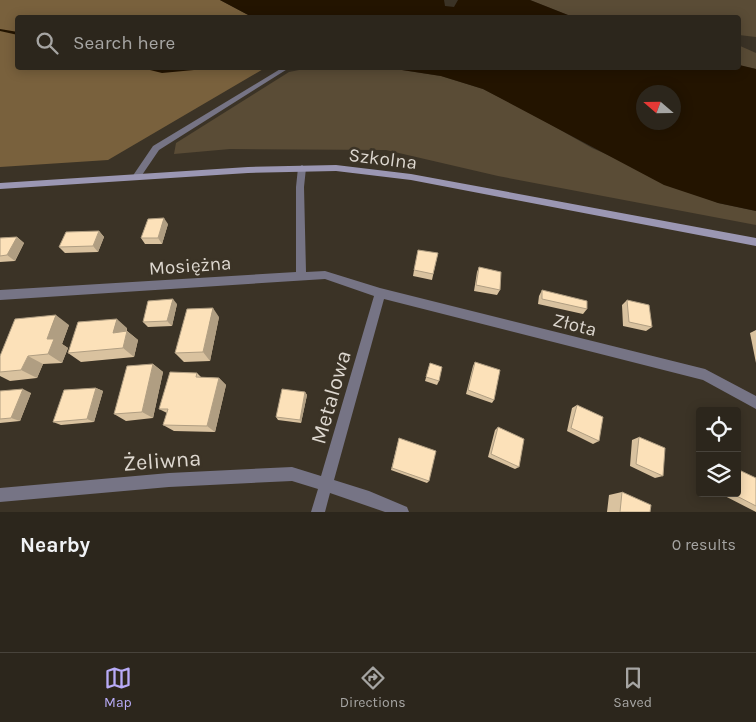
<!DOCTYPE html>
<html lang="en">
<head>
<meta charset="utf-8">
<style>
  :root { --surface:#2c261c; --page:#383229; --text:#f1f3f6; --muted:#a6a5a3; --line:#48433b; --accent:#b8abf7 }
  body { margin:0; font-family:Karla,sans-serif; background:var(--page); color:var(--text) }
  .controls { position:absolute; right:15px; bottom:15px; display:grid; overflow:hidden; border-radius:5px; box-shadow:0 2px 12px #0003 }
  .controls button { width:45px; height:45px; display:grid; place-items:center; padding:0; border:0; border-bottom:1px solid var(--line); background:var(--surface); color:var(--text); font:25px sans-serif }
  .compass { position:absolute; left:636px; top:85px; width:45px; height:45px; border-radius:50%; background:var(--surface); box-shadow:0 2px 12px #0003; rotate:290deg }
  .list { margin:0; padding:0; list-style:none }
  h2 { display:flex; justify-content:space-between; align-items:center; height:65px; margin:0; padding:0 20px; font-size:21px }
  h2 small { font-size:16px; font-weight:400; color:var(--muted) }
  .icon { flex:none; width:28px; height:28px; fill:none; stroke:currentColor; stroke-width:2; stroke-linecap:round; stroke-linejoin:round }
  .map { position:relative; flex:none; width:756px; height:512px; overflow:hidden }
  .search { position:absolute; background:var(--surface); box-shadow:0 2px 12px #0003; left:15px; right:15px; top:15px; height:55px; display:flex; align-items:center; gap:12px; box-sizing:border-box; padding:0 18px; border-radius:5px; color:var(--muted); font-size:19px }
  .sheet { height:140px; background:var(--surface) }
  nav { display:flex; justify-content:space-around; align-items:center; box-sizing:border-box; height:70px; border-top:1px solid var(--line); background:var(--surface); font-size:14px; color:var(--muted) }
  nav a { display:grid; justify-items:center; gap:2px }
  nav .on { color:var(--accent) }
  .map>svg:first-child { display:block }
</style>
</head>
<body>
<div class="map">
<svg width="756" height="512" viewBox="0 0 756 512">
  <rect width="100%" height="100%" fill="#3b3326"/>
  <path fill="#5a4c36" d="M530 0H756V37L739 35 738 18 573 17Z
    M738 45 756 53V69L739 65Z
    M309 68H389L441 76 483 89 527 111 592 148 718 203 756 211V225L498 176 386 150 230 149 174 154 176 143 289 72Z"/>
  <path fill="#79613d" d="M0 0H220L252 17 18 18V68H265L108 160 0 167Z"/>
  <path fill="#231400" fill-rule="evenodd" d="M220 0H444L445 6 454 7 458 0H530L573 17H252Z
    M739 65 756 69V211L718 203 664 185 483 89 441 76 389 68H738ZM644 92H674V122H644Z"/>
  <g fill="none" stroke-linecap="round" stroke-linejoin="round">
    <path fill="#231400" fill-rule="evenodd" d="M0 29 18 32V35L0 31Z
      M146 68 162 69 183 68H197L194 70 162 73 146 69Z"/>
    <path fill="#767485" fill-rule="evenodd" d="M282 68H289L159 150 140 178H134L133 176 134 174 153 146Z"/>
    <path fill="#767485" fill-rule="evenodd" d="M302 165 306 168 304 187 306 272 325 271 380 288 705 369 756 396V409L703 380 384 299 334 480 369 491 407 507 409 512H385L330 493 325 512H311L318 489 292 481 169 487 0 502V488L169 473 292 467 321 476 374 296 325 279 0 300V290L296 272V187L298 168Z"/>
    <path fill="#9b97b3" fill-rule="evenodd" d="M336 165 411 174 756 238V246L411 180 336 171 248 173 0 189V183L248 167Z"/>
  </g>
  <path fill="#d9c29f" d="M168 224 162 244H145L141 238Z
    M99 231 104 237 98 252 65 253 59 247Z
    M17 237 24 243 15 261 0 262V238Z
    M438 253 432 280 413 276 414 270Z
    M479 267 500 290 497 295 474 291 477 272Z
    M542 290 587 309 583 314 538 304 539 296Z
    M627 300 652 327 646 331 623 326 622 305Z
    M177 304 172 326 148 327 143 322Z
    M219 317 210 361 184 362 175 353Z
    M69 325 62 344 68 348 62 363 43 364 37 378 10 381 0 376V356Z
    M127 328V331L138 340 134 357 81 362 68 353Z
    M756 330V363L750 333Z
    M475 362 494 400 492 403 466 394 473 366Z
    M430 363 439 381 437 385 425 381Z
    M153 364 163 372 153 418 126 421 114 414Z
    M197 373 201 377 219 378 226 385 215 432 174 431 163 425 167 413 159 409Z
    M96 388 103 391 94 422 61 425 53 422Z
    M0 391 31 393 20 421 0 423Z
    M305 392 307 395 301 423 278 420 276 417Z
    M577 405 599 441 593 444 567 431 572 408Z
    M498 427 519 467 515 469 488 457 495 430Z
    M639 437 663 476 655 478 630 466 632 440Z
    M399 438 429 481 427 483 391 470Z
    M756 478V512L719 493H737Z
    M622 492 650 512H607L609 495Z"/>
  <path fill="#b09e82" d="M164 218 168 224 162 244 158 238Z
    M99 231 104 237 98 252 93 246Z
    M17 237 24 243 15 261 7 255Z
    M173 299 177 304 172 326 167 321Z
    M213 308 219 317 210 361 203 352Z
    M56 315 69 325 62 344 68 348 62 363 48 354 47 339Z
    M117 319 127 328 124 342 113 333Z
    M127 331 138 340 134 357 123 348Z
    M28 356 43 364 37 378 21 370Z
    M153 364 163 372 153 418 142 412Z
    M219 378 226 385 215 432 207 426Z
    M96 388 103 391 94 422 87 419Z
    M23 389 31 393 20 421 11 418Z
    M305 392 307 395 301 423 300 420Z"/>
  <path fill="#fce1b9" stroke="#b09e82" d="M164 218 158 238H141L148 219Z
    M99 231 93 246 59 247 66 232Z
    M17 237 7 255 0 256V238Z
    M418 250 438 253 433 274 414 270Z
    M479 267 501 272 500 290 476 285Z
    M542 290 587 301V309L542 299Z
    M173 299 167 321 143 322 148 301Z
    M627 300 649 305 652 327 629 322Z
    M213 308 203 352 175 353 187 309Z
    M56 315 47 339H54L48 354 28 356 21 370 0 372V356L15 319Z
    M117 319 113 333 127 331 123 348 68 353 78 322Z
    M475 362 500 370 494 400 468 390Z
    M430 363 442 367 439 381 426 377Z
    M153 364 142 412 114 414 127 366Z
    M170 372 197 373 196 377 219 378 207 426 163 425 168 409H159Z
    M96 388 87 419 53 422 64 390Z
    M23 389 11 418 0 419V391Z
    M282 389 305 392 300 420 276 417Z
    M577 405 603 417 599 441 571 428Z
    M498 427 524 439 519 467 491 454Z
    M639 437 665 448 663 476 636 464Z
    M399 438 436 451 429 481 392 468Z
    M737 469 756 478V506L731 493H737Z
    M622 492 651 505 650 512H620Z"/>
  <g text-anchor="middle" stroke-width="5" stroke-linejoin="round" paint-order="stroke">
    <g font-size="19" fill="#ddd7cf" stroke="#3b3326">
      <text transform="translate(383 158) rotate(7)" y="7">Szkolna</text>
      <text transform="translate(190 265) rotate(-4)" y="7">Mosiężna</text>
      <text transform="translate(575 324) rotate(14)" y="7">Złota</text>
    </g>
    <g font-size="22" fill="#ddd7cf" stroke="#3b3326">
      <text transform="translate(330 397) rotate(-74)" y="8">Metalowa</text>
      <text transform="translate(162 460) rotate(-4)" y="8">Żeliwna</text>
    </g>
  </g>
</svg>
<div class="controls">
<button><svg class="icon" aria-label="locate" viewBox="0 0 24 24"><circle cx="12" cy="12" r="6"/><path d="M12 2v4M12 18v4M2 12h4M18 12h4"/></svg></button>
<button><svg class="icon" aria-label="layers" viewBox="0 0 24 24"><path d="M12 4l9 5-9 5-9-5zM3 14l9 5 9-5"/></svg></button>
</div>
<svg class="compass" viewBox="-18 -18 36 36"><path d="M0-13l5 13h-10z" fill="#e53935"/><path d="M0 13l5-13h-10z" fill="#a6a5a3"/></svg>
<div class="search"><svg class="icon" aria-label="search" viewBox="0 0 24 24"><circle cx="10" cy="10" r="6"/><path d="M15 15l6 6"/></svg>Search here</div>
</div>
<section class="sheet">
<h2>Nearby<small>0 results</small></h2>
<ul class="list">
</ul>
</section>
<nav>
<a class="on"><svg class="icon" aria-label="map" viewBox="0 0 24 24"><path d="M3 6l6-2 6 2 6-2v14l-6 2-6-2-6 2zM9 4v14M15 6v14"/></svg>Map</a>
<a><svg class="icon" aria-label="directions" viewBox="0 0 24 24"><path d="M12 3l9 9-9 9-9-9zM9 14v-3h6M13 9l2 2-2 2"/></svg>Directions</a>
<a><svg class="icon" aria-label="saved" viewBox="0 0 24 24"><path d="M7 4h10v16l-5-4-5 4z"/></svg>Saved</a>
</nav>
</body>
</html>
